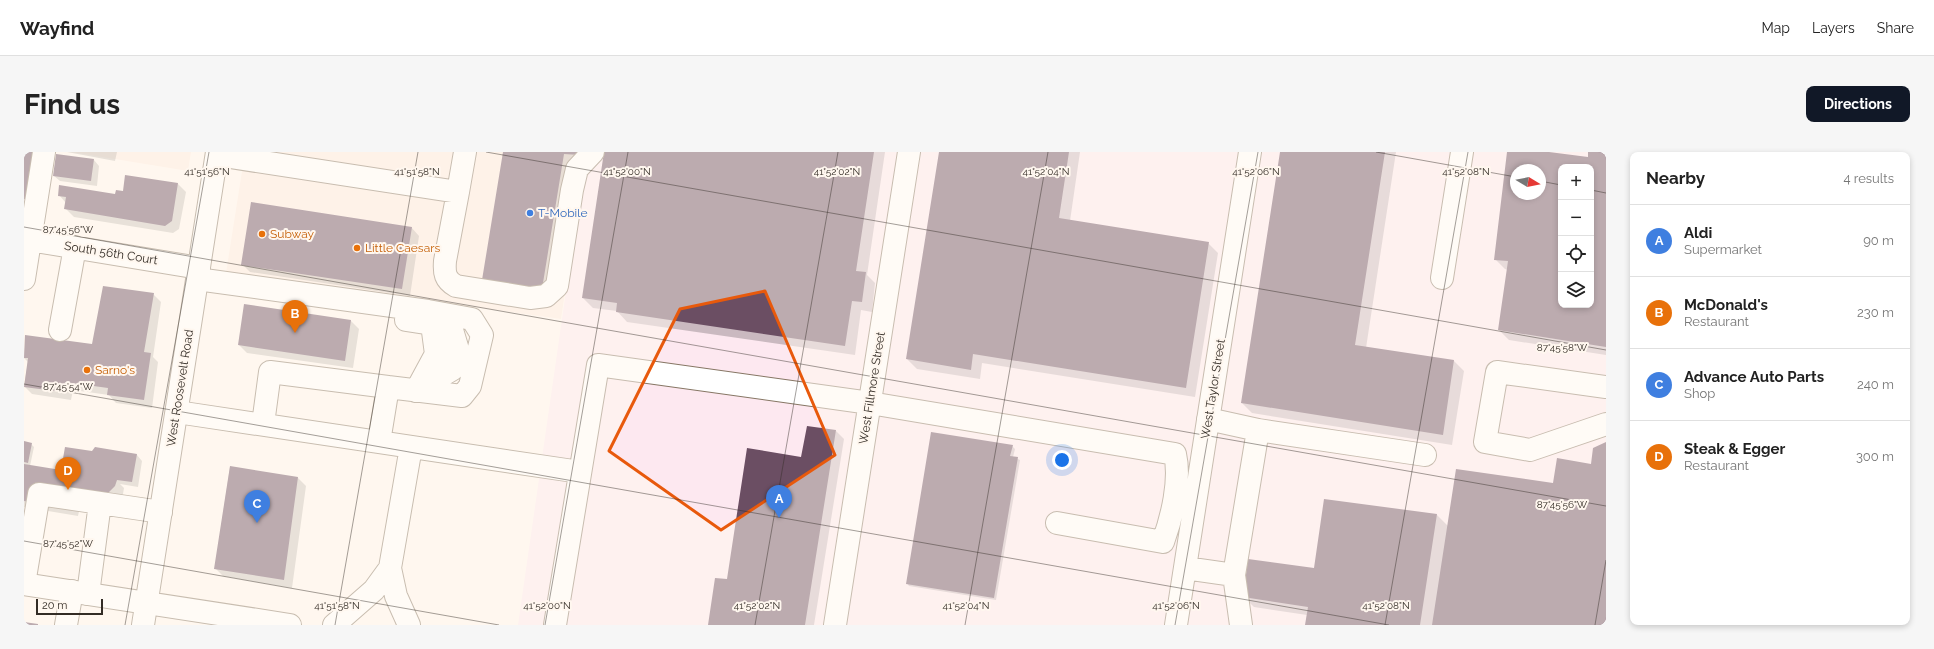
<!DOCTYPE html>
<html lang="en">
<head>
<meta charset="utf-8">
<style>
  :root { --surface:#fff; --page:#f6f6f6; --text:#222; --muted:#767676; --line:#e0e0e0; --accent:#111827 }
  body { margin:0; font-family:Raleway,sans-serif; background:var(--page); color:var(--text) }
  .controls { position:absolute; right:12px; top:12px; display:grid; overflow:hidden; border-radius:8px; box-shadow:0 2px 6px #0003 }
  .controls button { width:36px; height:36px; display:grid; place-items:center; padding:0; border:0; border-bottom:1px solid var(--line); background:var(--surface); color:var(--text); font:20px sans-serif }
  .compass { position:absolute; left:1486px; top:12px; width:36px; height:36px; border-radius:50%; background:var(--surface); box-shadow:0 2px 6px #0003; rotate:100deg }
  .scale { position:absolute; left:12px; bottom:10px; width:67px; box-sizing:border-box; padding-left:4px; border:2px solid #332c25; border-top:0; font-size:11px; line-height:14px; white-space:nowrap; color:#332c25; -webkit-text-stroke:3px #fff7ef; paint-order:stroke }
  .you { position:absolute; left:1038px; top:308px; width:14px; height:14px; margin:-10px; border:3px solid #fff; border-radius:50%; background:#1a73e8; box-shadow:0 0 0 6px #1a73e833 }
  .badge { display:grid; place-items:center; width:26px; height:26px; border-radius:50%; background:var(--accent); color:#fff; font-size:13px; font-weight:700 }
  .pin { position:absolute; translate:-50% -33px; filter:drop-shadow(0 1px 2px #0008) }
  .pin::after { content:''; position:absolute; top:21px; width:14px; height:12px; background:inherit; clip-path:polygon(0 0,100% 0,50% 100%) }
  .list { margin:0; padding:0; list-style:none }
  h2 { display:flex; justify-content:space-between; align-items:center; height:52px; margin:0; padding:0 16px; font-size:17px }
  h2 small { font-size:13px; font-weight:400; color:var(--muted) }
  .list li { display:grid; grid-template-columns:26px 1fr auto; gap:12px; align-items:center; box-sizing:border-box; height:72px; padding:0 16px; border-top:1px solid var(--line) }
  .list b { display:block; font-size:15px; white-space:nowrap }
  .list p { margin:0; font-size:13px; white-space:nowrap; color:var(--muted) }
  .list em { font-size:13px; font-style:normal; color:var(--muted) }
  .icon { flex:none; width:22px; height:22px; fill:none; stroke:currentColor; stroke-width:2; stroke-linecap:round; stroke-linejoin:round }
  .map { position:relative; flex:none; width:1582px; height:473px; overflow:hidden; border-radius:8px }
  header { display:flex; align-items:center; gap:24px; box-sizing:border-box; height:56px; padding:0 20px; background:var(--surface); border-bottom:1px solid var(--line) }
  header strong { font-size:19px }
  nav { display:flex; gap:22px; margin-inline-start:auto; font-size:14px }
  .intro { display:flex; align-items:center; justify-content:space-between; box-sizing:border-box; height:96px; padding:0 24px }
  h1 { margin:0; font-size:28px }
  .button { padding:10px 18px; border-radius:8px; background:var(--accent); color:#fff; font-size:14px; font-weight:700 }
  main { display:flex; gap:24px; padding:0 24px }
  aside { flex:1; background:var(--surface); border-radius:8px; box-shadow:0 2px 6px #0003 }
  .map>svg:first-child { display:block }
</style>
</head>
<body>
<header>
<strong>Wayfind</strong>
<nav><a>Map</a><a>Layers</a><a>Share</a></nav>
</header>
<div class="intro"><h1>Find us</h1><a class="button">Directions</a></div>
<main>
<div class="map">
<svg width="1582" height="473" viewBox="0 0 1582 473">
  <rect width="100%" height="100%" fill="#fff7ef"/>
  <path fill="#fdebe1" d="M48 0H167L164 19Z
    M221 0H562L537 167 202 121Z"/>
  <path fill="#fde8f0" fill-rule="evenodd" d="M562 0H1582V473H494ZM1537 15H1567V153H1537ZM1492 18H1516V42H1492Z"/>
  <path fill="#0003" fill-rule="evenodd" d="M43 0H93L91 9Z
    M480 0H565L526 144 468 135Z
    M581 0H861L843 123 851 131 848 160 837 158 831 203 603 170 593 159 569 156 559 146Z
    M916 0H1056L1046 69 1184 91 1194 101 1171 245 958 211 956 227 893 217 883 207Z
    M1257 0H1372L1342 196 1430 209 1440 219 1428 293 1228 261 1218 251Z
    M1484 0H1517L1565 6V0H1582V203L1485 188 1475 178 1484 118 1481 117 1471 107ZM1537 15H1567V153H1537ZM1492 18H1516V42H1492Z
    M70 8 75 14 73 34 36 29 30 24Z
    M154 32 162 40 155 77 149 81 50 65 42 57V51L35 43H92L100 40Z
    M387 75 395 84 386 144 226 120 218 112Z
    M129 142 137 150 129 205 134 210 128 256 92 251 85 243 49 238 47 248 8 242 0 234 4 210 0 206 2 184 69 194Z
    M221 153 327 169 335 177 329 216 223 201 215 193Z
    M812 279 820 287 790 473H685L704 428 778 306Z
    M0 290 7 292 10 295 6 314 38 319 68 300 113 303 118 309 114 335 96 332 100 336 99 342 86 355 57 350 54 364 0 355Z
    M1582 291V473H1282L1283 463 1230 455 1220 445 1291 417 1413 363 1424 374 1530 332 1567 313Z
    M988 294 991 297 989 305 996 308 972 448 885 434 883 431Z
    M206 315 274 326 282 334 268 436 199 424 191 416Z"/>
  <path fill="#6b4e63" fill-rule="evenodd" d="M0 0H13L5 48 0 47Z
    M479 0H556V3L540 2 518 137 458 128Z
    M580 0H850L832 119 842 120 838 150 828 149 821 194 592 160 593 151 558 146Z
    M915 0H1045L1035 66 1185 90 1162 236 949 202 947 218 882 207Z
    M1256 0H1361L1331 193 1430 208 1419 283 1217 251Z
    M1483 0H1525L1564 5V0H1582V195L1474 178 1484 109 1470 108ZM1537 15H1567V153H1537ZM1492 18H1516V42H1492Z
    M32 2 70 7 67 29 29 24Z
    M101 23 154 31 148 69 141 74 40 57 42 45 34 44 35 33 91 42 92 38 99 39Z
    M227 50 388 75 378 137 217 113Z
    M79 134 130 141 120 200 127 201 120 248 83 243 84 236 41 230 39 240 0 235 4 206H0L1 183 68 192Z
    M220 152 327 168 321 209 214 193Z
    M783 274 812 278 781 473H684L691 426 703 427 723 296 777 305Z
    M907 280 989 293 986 304 994 305 970 446 882 432Z
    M0 289 8 291 4 311 0 310Z
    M1582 290V473H1408L1432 317 1529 331 1533 306 1567 312 1569 296Z
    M41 295 68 299 71 295 113 302 108 330 93 328 91 334 78 347 47 356 0 349V312L37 318Z
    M206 314 274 325 260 428 190 417Z
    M1300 347 1413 362 1396 473H1281L1284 455 1219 445 1224 407 1290 416Z
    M0 470 14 472V473H0Z"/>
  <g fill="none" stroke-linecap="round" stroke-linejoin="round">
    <g stroke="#867664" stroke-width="24">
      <path id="minor" d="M193 3 434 40 441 0
        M434 40 421 109C420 121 421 128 432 134L506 146 522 144 533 134 548 38 553 17 569 0
        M0 87 175 116
        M1418 126 1438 0
        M0 127 20 0
        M173 127 404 159 448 167 458 183 446 234 438 244 364 235
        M382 168 408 172 412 202 392 239
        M36 178 51 95
        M1582 235 1473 220 1461 290 1506 298 1582 272
        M392 239 429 217 434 198 428 178 408 172
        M153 260 556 320
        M1184 267 1234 278
        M239 272 246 220 364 235 355 290
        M76 351 137 360
        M1161 416 1210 423 1234 278 1401 303
        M1210 423 1217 473
        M0 432 15 342 76 351 64 442
        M42 473 48 439
        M310 473 350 438 366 416
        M385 473 372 444 366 416 387 295
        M531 473 574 213 846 251 1151 302C1157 328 1148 365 1139 390L1033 371
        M811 473 885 0
        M1152 473 1226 0"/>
    </g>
    <g stroke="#867664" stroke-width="24">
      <path id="major" d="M0 432 266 473
        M119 473 193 0"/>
    </g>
    <use href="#minor" stroke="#fff" stroke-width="22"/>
    <use href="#major" stroke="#fff" stroke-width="22"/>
  </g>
  <path d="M0 0H1582V473H0ZM741 139 811 303 697 378 585 299 656 157Z" fill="#fff7ef" fill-opacity=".55" fill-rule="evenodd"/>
  <path fill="none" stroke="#e8590c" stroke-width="3" stroke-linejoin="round" d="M741 139 811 303 697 378 585 299 656 157Z"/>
  <path fill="none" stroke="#332c25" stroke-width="1" stroke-opacity="0.45" d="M462 0 1582 198M1352 0 1492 25M1516 29 1537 33M1567 38 1582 41M0 75 1582 354M0 232 1365 473M0 389 475 473M101 473 185 0M311 473 394 0M521 473 604 0M731 473 814 0M941 473 1024 0M1151 473 1234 0M1361 473 1444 0M1571 473 1582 408"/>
  <circle fill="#3f7fe0" stroke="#fff7ef" stroke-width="1.5" cx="506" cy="61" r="4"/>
  <g fill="#e8710a" stroke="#fff7ef" stroke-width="1.5">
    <circle cx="238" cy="82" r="4"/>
    <circle cx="333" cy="96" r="4"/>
    <circle cx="63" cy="218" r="4"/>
  </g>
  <g text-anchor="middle" stroke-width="4" stroke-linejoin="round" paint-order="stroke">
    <g font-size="12" fill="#366cbe" stroke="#fff7ef" text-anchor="start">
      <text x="514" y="65">T-Mobile</text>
    </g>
    <g font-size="12" fill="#c56008" stroke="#fff7ef" text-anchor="start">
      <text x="246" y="86">Subway</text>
      <text x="341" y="100">Little Caesars</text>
      <text x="71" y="222">Sarno's</text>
    </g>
    <g font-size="12" fill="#332c25" stroke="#fff7ef">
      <text transform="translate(87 101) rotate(9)" y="4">South 56th Court</text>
      <text transform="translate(156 236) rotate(-81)" y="4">West Roosevelt Road</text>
      <text transform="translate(848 236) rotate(-81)" y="4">West Fillmore Street</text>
      <text transform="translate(1189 237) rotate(-81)" y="4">West Taylor Street</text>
    </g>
  </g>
  <g font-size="10" text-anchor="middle" fill="#332c25" stroke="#fff7ef" stroke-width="4" stroke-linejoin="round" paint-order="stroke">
    <text x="603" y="23">41°52'00"N</text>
    <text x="813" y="23">41°52'02"N</text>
    <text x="1022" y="23">41°52'04"N</text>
    <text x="1442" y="23">41°52'08"N</text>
    <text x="183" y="23">41°51'56"N</text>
    <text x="393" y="23">41°51'58"N</text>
    <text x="1232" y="23">41°52'06"N</text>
    <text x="44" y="81">87°45'56"W</text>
    <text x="1538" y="199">87°45'58"W</text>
    <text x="44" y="238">87°45'54"W</text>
    <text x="1538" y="356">87°45'56"W</text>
    <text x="44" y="395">87°45'52"W</text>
    <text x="313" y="457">41°51'58"N</text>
    <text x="523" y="457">41°52'00"N</text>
    <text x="733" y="457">41°52'02"N</text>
    <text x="942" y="457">41°52'04"N</text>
    <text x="1152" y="457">41°52'06"N</text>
    <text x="1362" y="457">41°52'08"N</text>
  </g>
</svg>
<div class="controls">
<button>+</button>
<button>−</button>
<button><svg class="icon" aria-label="locate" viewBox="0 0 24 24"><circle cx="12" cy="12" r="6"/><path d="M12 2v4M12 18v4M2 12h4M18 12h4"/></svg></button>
<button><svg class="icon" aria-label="layers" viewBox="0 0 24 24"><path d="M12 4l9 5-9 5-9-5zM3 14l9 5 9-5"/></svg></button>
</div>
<svg class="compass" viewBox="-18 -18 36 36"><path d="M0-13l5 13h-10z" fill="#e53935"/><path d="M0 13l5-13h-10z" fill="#767676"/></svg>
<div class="scale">20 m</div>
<div class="you"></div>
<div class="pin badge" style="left:755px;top:366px;background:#3f7fe0">A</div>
<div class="pin badge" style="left:271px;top:181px;background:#e8710a">B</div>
<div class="pin badge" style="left:233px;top:371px;background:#3f7fe0">C</div>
<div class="pin badge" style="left:44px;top:338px;background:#e8710a">D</div>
</div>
<aside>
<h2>Nearby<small>4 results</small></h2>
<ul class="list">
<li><span class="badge" style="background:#3f7fe0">A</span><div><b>Aldi</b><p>Supermarket</p></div><em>90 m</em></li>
<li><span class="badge" style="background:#e8710a">B</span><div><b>McDonald's</b><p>Restaurant</p></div><em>230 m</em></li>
<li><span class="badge" style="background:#3f7fe0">C</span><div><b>Advance Auto Parts</b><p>Shop</p></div><em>240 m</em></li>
<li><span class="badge" style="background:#e8710a">D</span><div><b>Steak &amp; Egger</b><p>Restaurant</p></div><em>300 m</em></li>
</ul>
</aside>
</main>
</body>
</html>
